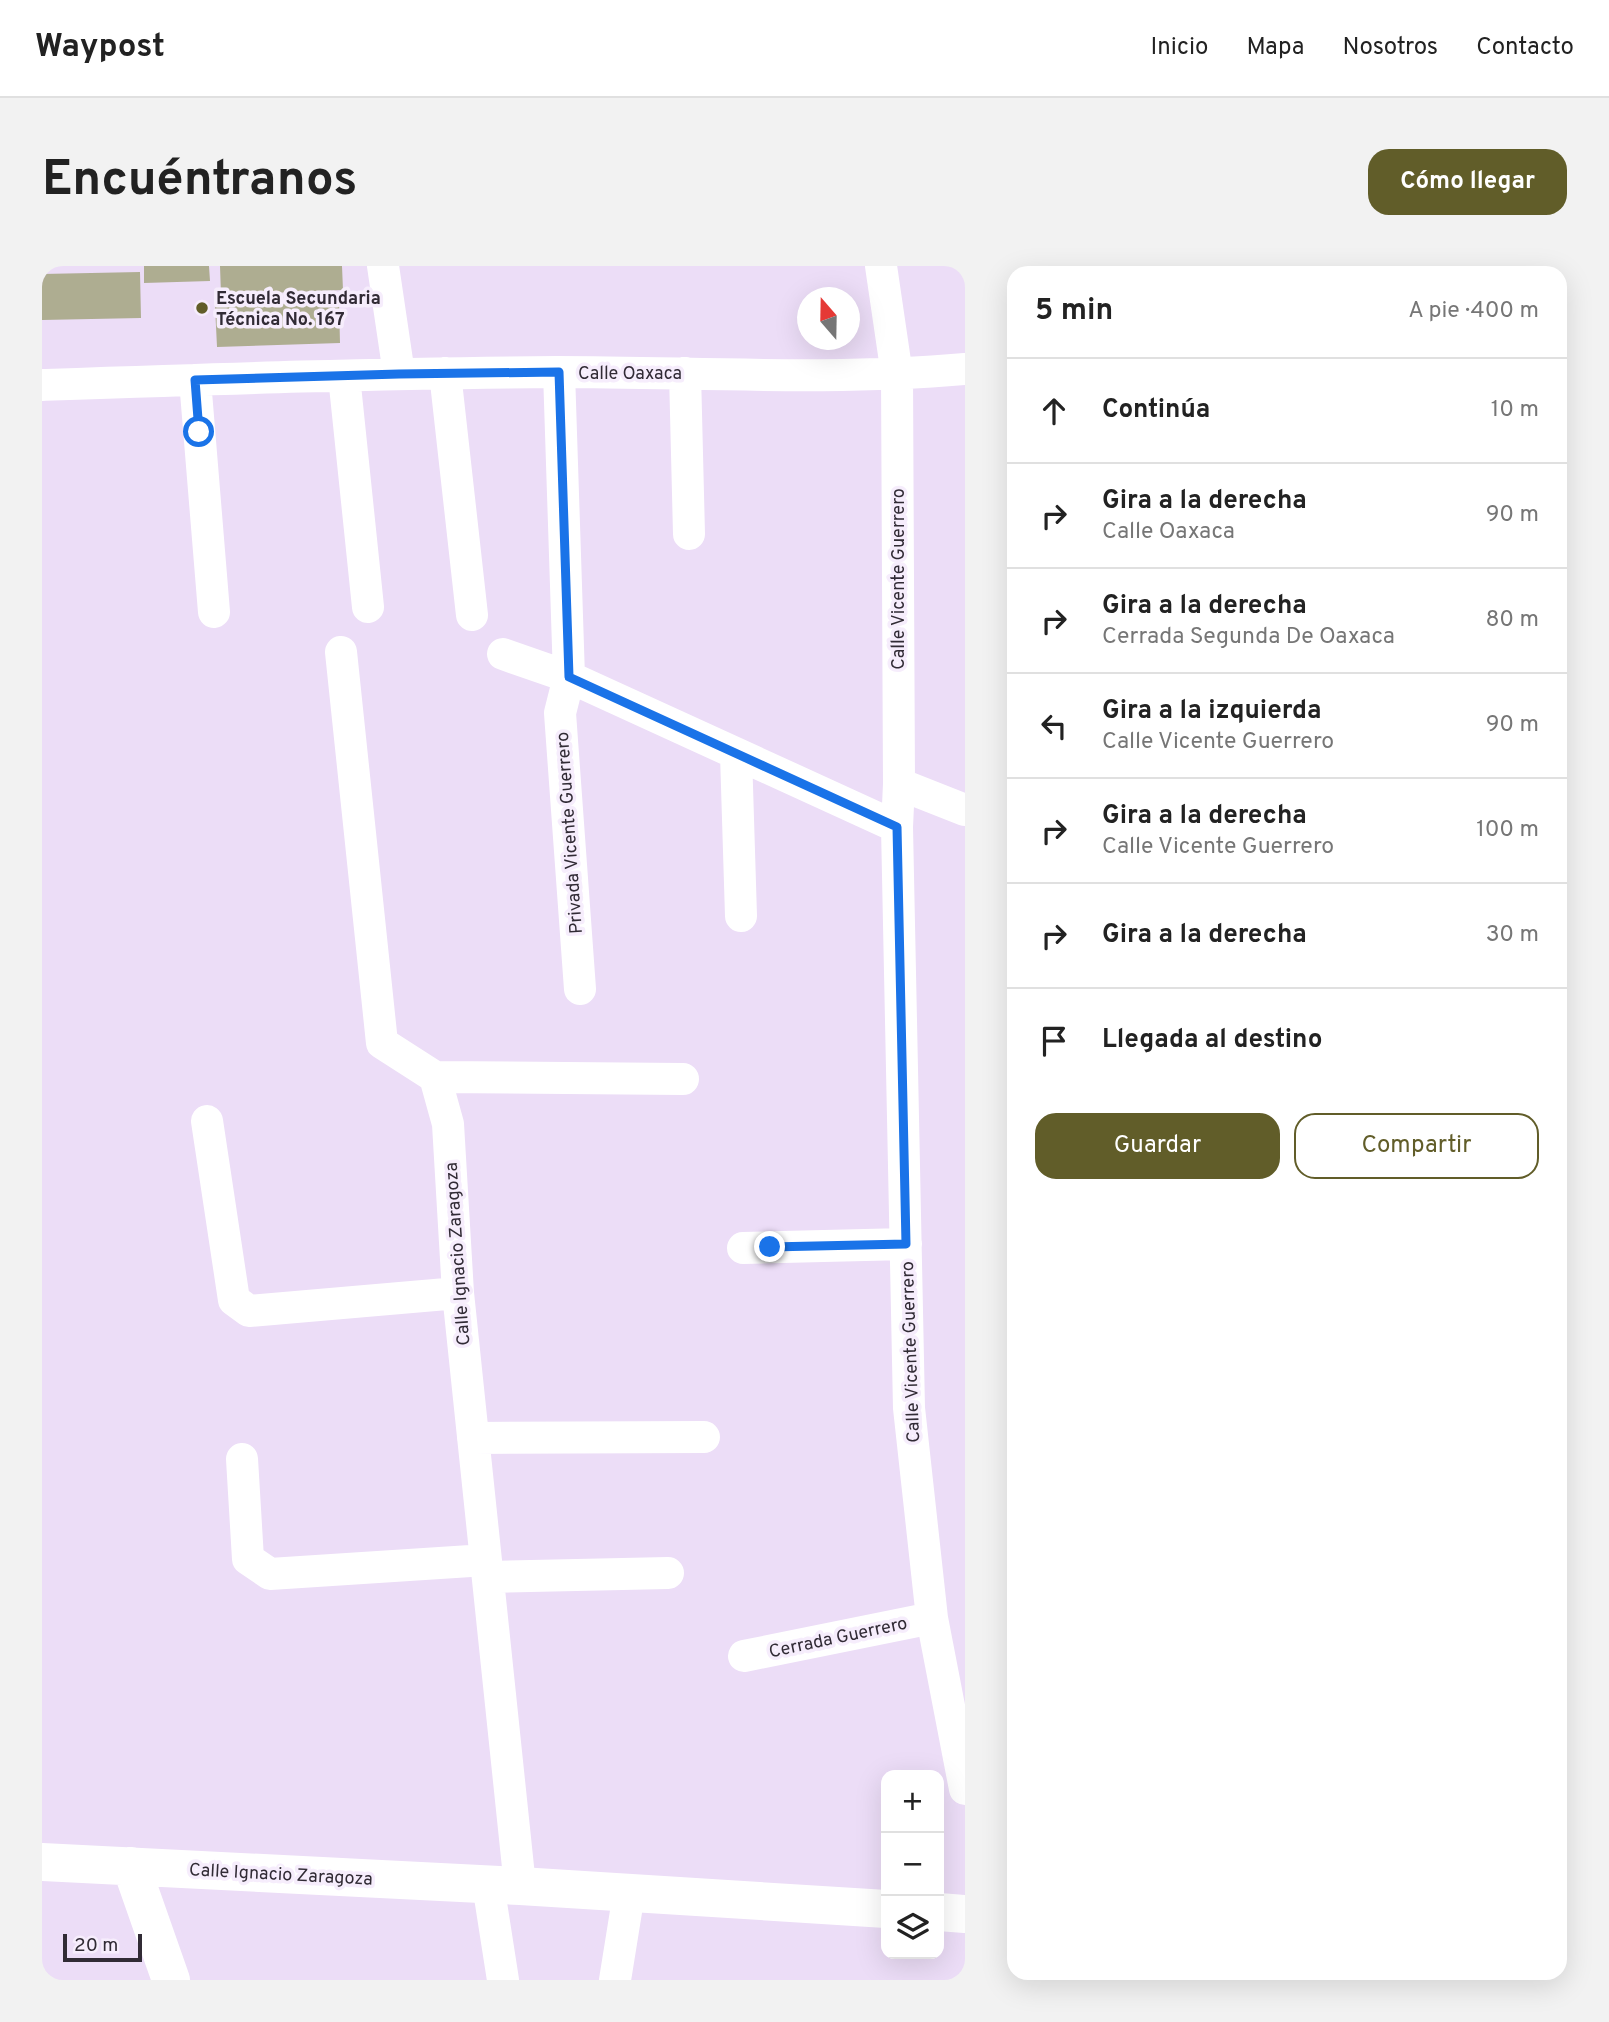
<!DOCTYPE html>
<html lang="es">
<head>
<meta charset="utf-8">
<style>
  :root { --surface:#fff; --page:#f2f2f2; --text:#222; --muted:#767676; --line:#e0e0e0; --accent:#615d29 }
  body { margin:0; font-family:Overpass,sans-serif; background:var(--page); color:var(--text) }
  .controls { position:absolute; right:21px; bottom:21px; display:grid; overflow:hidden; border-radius:14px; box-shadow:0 7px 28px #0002 }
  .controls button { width:63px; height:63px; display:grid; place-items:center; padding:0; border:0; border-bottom:2px solid var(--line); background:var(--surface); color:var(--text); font:35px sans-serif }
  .compass { position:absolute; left:755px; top:21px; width:63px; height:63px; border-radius:50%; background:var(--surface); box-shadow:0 7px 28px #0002; rotate:340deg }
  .scale { position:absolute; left:21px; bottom:18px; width:79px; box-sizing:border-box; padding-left:7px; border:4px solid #312b35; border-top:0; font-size:19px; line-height:24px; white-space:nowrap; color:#312b35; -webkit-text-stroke:5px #f6edfc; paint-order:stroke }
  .stop { position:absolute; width:21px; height:21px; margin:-16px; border:5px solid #1a73e8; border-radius:50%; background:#fff }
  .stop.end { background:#1a73e8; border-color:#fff; box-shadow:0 2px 7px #0008 }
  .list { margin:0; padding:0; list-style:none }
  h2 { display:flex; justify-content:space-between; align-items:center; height:91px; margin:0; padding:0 28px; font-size:30px }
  h2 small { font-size:23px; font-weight:400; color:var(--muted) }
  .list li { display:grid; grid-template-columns:46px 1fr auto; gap:21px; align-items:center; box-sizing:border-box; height:105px; padding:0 28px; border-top:2px solid var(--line) }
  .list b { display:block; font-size:26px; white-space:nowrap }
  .list p { margin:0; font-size:23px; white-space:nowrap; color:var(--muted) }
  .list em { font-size:23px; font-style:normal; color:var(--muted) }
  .actions { display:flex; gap:14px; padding:21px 28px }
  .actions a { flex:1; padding:16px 0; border:2px solid var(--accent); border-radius:21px; text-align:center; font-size:24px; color:var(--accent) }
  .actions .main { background:var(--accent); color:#fff }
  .icon { flex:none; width:38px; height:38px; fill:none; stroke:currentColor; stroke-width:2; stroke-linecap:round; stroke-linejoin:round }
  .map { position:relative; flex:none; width:923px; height:1714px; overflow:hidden; border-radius:21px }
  header { display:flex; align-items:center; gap:42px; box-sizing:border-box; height:98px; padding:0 35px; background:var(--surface); border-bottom:2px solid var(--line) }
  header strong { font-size:33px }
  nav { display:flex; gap:38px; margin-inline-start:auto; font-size:24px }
  .intro { display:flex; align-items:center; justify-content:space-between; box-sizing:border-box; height:168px; padding:0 42px }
  h1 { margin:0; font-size:49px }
  .button { padding:18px 32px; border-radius:21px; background:var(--accent); color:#fff; font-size:24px; font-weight:700 }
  main { display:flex; gap:42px; padding:0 42px }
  aside { flex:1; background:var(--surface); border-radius:21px; box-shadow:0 7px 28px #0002 }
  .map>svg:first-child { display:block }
</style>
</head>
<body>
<header>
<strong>Waypost</strong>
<nav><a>Inicio</a><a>Mapa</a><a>Nosotros</a><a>Contacto</a></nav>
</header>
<div class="intro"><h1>Encuéntranos</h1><a class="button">Cómo llegar</a></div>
<main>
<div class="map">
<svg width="923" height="1714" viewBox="0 0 923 1714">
  <rect width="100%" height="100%" fill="#ecddf7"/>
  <path fill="#aead91" d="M102 0H167L168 15 102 17Z
    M178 0H300L301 24 179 29Z
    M98 6 99 52 0 54V8Z
    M297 36 298 77 175 81 173 40Z"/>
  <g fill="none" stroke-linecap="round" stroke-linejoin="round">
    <path stroke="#fff" stroke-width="32" d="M341 0 357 108
      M839 0 855 109 857 518 855 561 867 1142 890 1352 923 1523
      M517 106 527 411 518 447 538 723
      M403 107 430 349
      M643 107 647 268
      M302 110 326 341
      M153 114 172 346
      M0 119C172 113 343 107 515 106 651 106 787 115 923 103
      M299 386 340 777 393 811 406 858 416 1027 478 1620
      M461 388 527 411 855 561
      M694 488 699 650
      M857 518 923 544
      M393 811 641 813
      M165 855 192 1034 207 1045 416 1027
      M701 982 864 978
      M431 1172 662 1171
      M200 1193 206 1293 228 1308 444 1294
      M446 1311 626 1307
      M702 1390 890 1352
      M446 1618 461 1714
      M573 1714 587 1627"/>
    <path stroke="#fff" stroke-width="38" d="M0 1596 478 1620 844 1643
      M89 1600 129 1714
      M897 1646 923 1648"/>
  </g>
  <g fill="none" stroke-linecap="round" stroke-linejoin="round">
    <path stroke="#1a73e8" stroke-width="9" d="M157 166 153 114 357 108 517 106 527 411 855 561 864 978 728 981"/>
  </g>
  <circle fill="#615d29" stroke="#f6edfc" stroke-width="2.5" cx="160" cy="42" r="7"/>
  <g text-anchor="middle" stroke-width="7" stroke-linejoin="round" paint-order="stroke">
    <g font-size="18" font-weight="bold" fill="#312b35" stroke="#f6edfc" text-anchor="start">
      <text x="174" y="38">Escuela Secundaria<tspan x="174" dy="21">Técnica No. 167</tspan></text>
    </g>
    <g font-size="18" fill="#312b35" stroke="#f6edfc">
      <text x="588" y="113">Calle Oaxaca</text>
      <text transform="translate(856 313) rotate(-90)" y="6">Calle Vicente Guerrero</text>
      <text transform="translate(527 567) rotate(-94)" y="6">Privada Vicente Guerrero</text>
      <text transform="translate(415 988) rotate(-94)" y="6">Calle Ignacio Zaragoza</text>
      <text transform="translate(868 1086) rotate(-92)" y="6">Calle Vicente Guerrero</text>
      <text transform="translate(796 1371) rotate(-12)" y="6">Cerrada Guerrero</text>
      <text transform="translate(239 1608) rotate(3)" y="6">Calle Ignacio Zaragoza</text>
    </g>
  </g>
</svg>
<div class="controls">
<button>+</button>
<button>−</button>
<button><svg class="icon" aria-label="layers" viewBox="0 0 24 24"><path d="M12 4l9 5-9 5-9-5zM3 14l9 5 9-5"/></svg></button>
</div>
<svg class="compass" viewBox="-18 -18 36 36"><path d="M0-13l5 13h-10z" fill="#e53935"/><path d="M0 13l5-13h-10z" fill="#767676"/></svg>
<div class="scale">20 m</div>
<div class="stop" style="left:157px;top:166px"></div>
<div class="stop end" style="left:728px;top:981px"></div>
</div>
<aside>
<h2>5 min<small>A pie · 400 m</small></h2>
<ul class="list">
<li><svg class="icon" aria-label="ahead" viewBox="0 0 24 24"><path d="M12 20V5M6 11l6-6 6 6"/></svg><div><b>Continúa</b></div><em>10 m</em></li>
<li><svg class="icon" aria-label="right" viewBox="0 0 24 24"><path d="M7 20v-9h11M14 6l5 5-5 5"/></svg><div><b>Gira a la derecha</b><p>Calle Oaxaca</p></div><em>90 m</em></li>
<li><svg class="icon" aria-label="right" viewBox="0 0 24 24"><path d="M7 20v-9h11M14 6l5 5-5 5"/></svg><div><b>Gira a la derecha</b><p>Cerrada Segunda De Oaxaca</p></div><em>80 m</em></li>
<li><svg class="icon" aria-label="left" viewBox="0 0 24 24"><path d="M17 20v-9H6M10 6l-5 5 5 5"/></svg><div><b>Gira a la izquierda</b><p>Calle Vicente Guerrero</p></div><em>90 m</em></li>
<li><svg class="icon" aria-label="right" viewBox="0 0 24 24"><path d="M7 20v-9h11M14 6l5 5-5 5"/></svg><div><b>Gira a la derecha</b><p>Calle Vicente Guerrero</p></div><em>100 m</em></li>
<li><svg class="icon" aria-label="right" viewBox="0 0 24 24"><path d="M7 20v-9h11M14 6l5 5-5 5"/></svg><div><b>Gira a la derecha</b></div><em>30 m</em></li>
<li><svg class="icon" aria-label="arrive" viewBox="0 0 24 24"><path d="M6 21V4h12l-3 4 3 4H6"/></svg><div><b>Llegada al destino</b></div></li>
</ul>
<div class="actions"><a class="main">Guardar</a><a>Compartir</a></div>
</aside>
</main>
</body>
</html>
